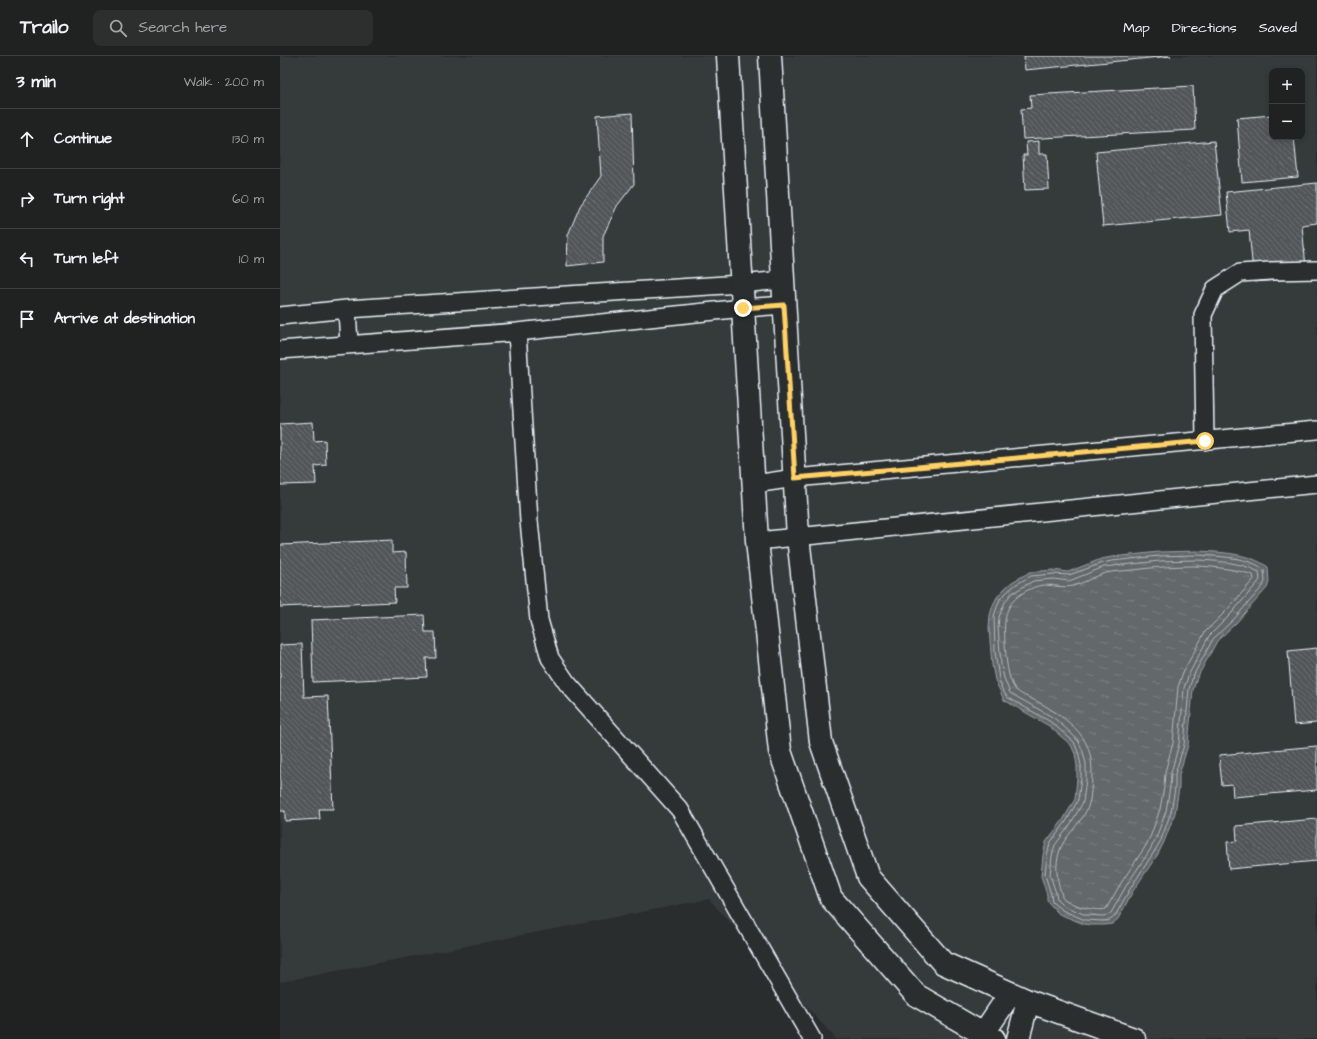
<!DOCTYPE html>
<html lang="en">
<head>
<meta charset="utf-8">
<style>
  :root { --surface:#202222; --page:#2d2f2f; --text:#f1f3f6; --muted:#a2a4a5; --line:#3d3f40 }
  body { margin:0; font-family:"Architects Daughter",sans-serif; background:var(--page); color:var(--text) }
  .controls { position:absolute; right:12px; top:12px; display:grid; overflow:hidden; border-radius:8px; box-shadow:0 2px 6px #0003 }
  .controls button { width:36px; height:36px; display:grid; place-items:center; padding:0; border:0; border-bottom:1px solid var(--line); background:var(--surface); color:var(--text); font:20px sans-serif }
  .stop { position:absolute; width:12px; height:12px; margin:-9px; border:3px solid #ffd166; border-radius:50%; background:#fff }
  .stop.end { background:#ffd166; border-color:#fff; box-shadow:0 1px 4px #0008 }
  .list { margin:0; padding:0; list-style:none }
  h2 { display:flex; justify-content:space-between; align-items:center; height:52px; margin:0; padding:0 16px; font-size:17px }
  h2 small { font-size:13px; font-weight:400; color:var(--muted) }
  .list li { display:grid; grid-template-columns:26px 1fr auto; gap:12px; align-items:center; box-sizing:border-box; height:60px; padding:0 16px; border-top:1px solid var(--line) }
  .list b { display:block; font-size:15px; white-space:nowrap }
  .list em { font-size:13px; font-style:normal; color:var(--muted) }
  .icon { flex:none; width:22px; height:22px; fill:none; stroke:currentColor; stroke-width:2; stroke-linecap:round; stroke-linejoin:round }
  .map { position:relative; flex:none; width:1037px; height:983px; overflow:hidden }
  header { display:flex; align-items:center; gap:24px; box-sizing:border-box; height:56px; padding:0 20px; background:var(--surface); border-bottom:1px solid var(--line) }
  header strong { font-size:19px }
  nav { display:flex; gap:22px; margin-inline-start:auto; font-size:14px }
  .search { width:280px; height:36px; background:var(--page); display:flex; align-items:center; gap:10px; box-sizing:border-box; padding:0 14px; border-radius:8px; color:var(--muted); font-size:15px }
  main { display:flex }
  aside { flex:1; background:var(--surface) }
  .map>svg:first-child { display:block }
</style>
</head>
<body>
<header>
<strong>Trailo</strong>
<div class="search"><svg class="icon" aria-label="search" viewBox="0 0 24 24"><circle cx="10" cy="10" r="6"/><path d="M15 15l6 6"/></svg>Search here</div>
<nav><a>Map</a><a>Directions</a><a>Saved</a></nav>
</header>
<main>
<aside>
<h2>3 min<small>Walk · 200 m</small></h2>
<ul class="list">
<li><svg class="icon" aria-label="ahead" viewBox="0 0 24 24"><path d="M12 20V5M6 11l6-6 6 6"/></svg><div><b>Continue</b></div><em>130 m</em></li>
<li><svg class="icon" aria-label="right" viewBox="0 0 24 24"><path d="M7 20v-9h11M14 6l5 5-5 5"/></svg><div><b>Turn right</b></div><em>60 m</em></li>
<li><svg class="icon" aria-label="left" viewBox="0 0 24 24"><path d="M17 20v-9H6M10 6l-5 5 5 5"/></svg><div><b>Turn left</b></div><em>10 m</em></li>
<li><svg class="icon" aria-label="arrive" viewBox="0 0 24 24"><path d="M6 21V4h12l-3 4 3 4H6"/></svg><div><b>Arrive at destination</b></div></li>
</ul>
</aside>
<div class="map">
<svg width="1037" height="983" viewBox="0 0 1037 983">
  <defs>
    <pattern id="water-ripples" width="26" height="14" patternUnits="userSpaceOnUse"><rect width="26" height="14" fill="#63686b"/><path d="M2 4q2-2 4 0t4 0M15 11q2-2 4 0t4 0" fill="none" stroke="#797e81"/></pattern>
    <pattern id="building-back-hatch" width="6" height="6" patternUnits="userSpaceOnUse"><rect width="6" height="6" fill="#535759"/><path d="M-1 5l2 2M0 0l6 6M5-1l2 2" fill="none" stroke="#6c7072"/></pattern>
  </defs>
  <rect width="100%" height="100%" fill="#2a2d2e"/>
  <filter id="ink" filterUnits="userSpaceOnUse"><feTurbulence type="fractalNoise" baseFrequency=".025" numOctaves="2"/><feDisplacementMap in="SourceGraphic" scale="8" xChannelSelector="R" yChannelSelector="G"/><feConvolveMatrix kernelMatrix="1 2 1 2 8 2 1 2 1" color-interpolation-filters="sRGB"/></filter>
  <g filter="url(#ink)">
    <path fill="#363a3b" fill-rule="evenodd" d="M0 0H1037V983H556L429 843 0 926ZM992 15H1022V81H992Z"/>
    <path fill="url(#water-ripples)" stroke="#989fa3" d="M917 495C940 496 969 497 988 511L989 526 987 532 957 566 937 585 917 622 913 634 908 689 899 719V732L895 757 884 786 878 798 853 835 838 863 832 868 824 869H813L804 868 779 858 767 845V839L761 820 763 799 766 786 783 764 795 743 797 722V710L795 698 791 689 769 670 724 644 715 624 712 609 709 573 710 559 713 549 717 541 725 532 732 526 750 516 773 514 788 516 821 503 832 501 879 496Z"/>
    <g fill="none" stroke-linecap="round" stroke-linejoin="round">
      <path stroke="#b3bac0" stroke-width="1" d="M917 499C935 500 971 501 984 514L985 525 983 530 954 563 933 583 913 620 909 633 904 689 895 718V732L891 756 881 784 874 796 850 833 835 860 830 864 823 865 805 864 782 854 772 846 771 838 765 819 767 799 770 787 786 766 798 744 801 723V709L798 696 794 686 771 666 727 641 722 633 719 623 715 596 714 560 717 551 720 543 728 535 735 529 751 520 773 518 789 519 823 507 832 505 879 500Z
        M917 504C937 505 961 506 979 516L980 524 950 559 929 580 909 618 904 632 899 688 891 717 890 731 886 755 876 782 870 794 846 830 831 857 828 859 823 860 806 859 784 850 777 843 776 837 770 819 772 800 775 789 790 769 803 746 806 723V708L803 696 799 686 791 677 774 662 730 637 724 622 721 608 718 572 719 561 722 553 725 546 731 538 753 525 773 523 789 525 824 511 833 510 880 505Z
        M917 510C936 511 955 513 973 519L974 523 946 555 925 576 903 616 898 631 893 687 885 716 884 731 880 753 871 779 865 791 841 827 826 853C818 856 786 849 782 840 778 827 775 814 778 801 781 779 806 767 810 744 817 691 807 675 762 648 755 644 741 639 736 634 727 624 726 600 725 587 724 564 723 548 746 535 752 532 756 530 763 529 772 529 784 532 793 530 804 527 815 520 826 517 835 515 845 515 853 514 875 511 895 510 917 510Z"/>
    </g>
    <path fill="url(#building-back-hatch)" stroke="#e8f1f8" d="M744 0H891L745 14Z
      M913 30 915 74 743 83 741 53 751 52 750 39Z
      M352 57 354 128 337 150 323 180V206L287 210 288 179 300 150 321 120 317 60Z
      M992 59V81H1014L1018 121 962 126 957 62Z
      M759 85V98H767L769 133 745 134 743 99H747L746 86Z
      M934 85 942 159 823 170 816 96Z
      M1037 127V167L1022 169 1027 222 974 226 969 174 950 176 946 136Z
      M33 366 34 385 45 384 46 409 35 410 36 428 0 429V368Z
      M112 484V497L126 496 127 532H114L115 546 0 551V489Z
      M144 559 145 576H155L156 602H146L147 621 33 626 31 564Z
      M22 588 24 641 48 640 53 753H39L40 763 5 765V755H0V589Z
      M1037 592V667L1014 669 1008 595Z
      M1037 690V734L953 741 952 728 942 729 939 699Z
      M1037 763V805L949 813 947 786 957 785 956 770Z"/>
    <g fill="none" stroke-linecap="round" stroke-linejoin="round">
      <g stroke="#e8f1f8" stroke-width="20">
        <path id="street" d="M67 253 69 288
          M0 260 67 253 461 228 502 224
          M237 276 249 465 259 564 270 602 287 627 400 754 532 983
          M0 294 237 276 463 252 505 249
          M925 385 923 259 935 233 960 217 990 215 1037 214
          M474 428 515 422 1037 374
          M477 485 1037 428"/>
      </g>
      <g stroke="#e8f1f8" stroke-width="25">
        <path id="secondary" d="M448 0 477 485 500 695 551 842 636 939 703 978 714 983
          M490 0 518 481 541 686 588 821 663 907 748 945 854 983
          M701 983 703 978 730 938
          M738 983 748 945"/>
      </g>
      <use href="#street" stroke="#2a2d2e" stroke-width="17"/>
      <use href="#secondary" stroke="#2a2d2e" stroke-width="22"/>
    </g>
  </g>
  <g fill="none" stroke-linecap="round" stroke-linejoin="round" filter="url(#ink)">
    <path stroke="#ffd166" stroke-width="5" d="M463 252 504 249 515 422 925 385"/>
  </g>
</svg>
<div class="controls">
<button>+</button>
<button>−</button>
</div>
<div class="stop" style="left:925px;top:385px"></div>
<div class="stop end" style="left:463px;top:252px"></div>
</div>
</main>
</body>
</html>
